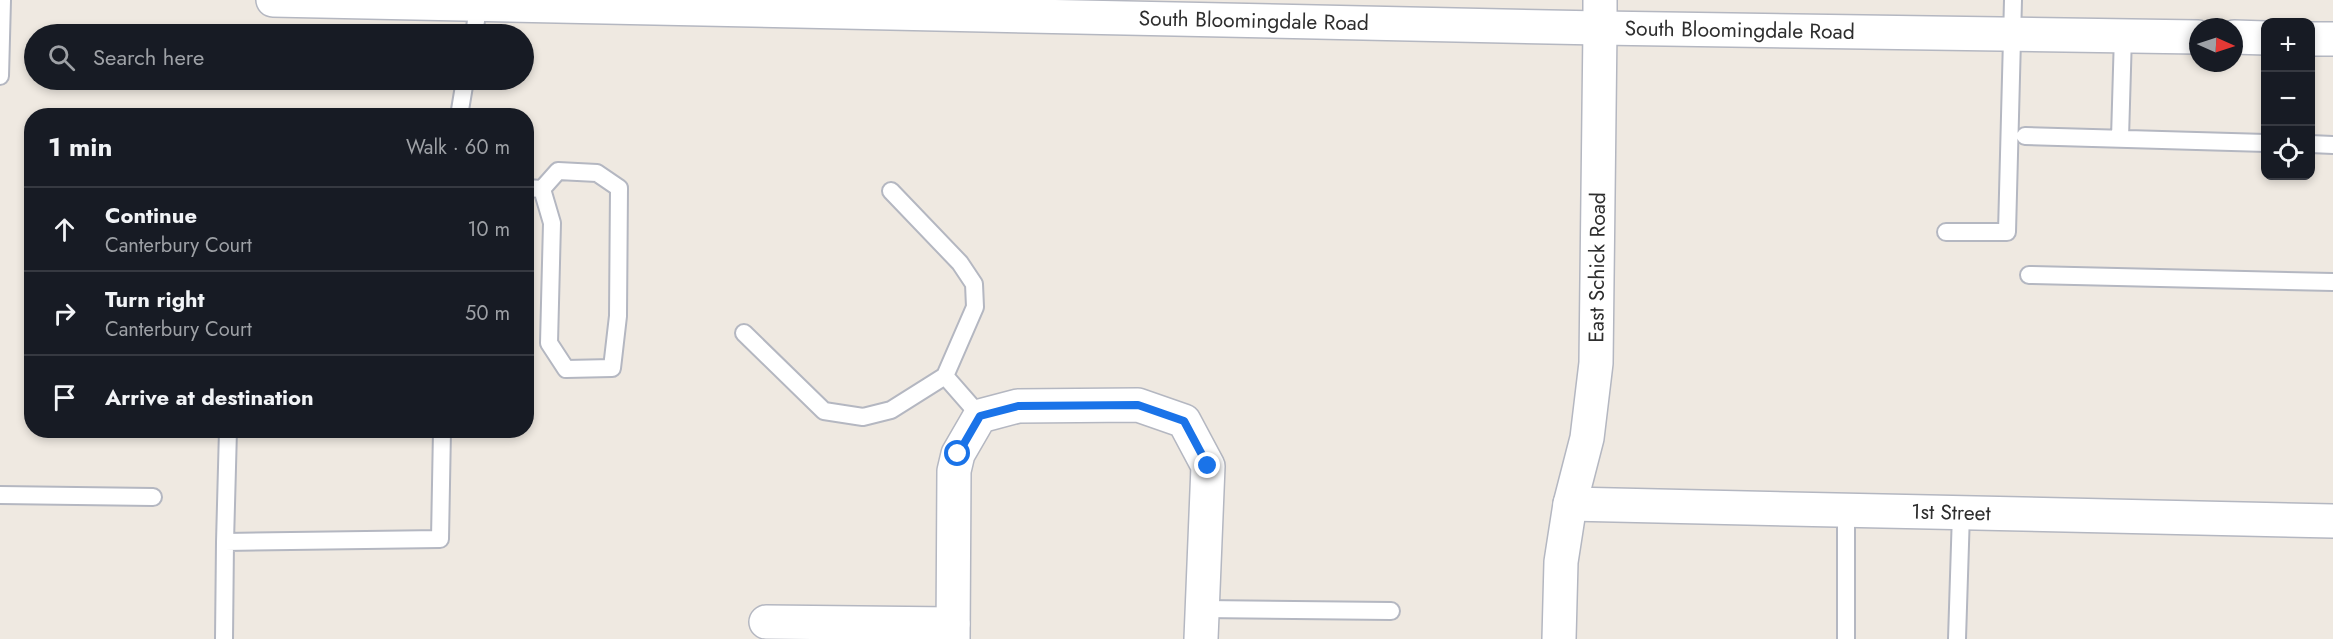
<!DOCTYPE html>
<html lang="en">
<head>
<meta charset="utf-8">
<style>
  :root { --surface:#171b24; --page:#20242c; --text:#f1f3f6; --muted:#9ea1a6; --line:#363941 }
  body { margin:0; font-family:Jost,sans-serif; background:var(--page); color:var(--text) }
  .controls { position:absolute; right:18px; top:18px; display:grid; overflow:hidden; border-radius:12px; box-shadow:0 3px 9px #0003 }
  .controls button { width:54px; height:54px; display:grid; place-items:center; padding:0; border:0; border-bottom:2px solid var(--line); background:var(--surface); color:var(--text); font:30px sans-serif }
  .compass { position:absolute; left:2189px; top:18px; width:54px; height:54px; border-radius:50%; background:var(--surface); box-shadow:0 3px 9px #0003; rotate:93deg }
  .stop { position:absolute; width:18px; height:18px; margin:-14px; border:4px solid #1a73e8; border-radius:50%; background:#fff }
  .stop.end { background:#1a73e8; border-color:#fff; box-shadow:0 2px 6px #0008 }
  .list { margin:0; padding:0; list-style:none }
  h2 { display:flex; justify-content:space-between; align-items:center; height:78px; margin:0; padding:0 24px; font-size:26px }
  h2 small { font-size:20px; font-weight:400; color:var(--muted) }
  .list li { display:grid; grid-template-columns:39px 1fr auto; gap:18px; align-items:center; box-sizing:border-box; height:84px; padding:0 24px; border-top:2px solid var(--line) }
  .list b { display:block; font-size:22px; white-space:nowrap }
  .list p { margin:0; font-size:20px; white-space:nowrap; color:var(--muted) }
  .list em { font-size:20px; font-style:normal; color:var(--muted) }
  .icon { flex:none; width:33px; height:33px; fill:none; stroke:currentColor; stroke-width:2; stroke-linecap:round; stroke-linejoin:round }
  .map { position:relative; flex:none; width:2333px; height:639px; overflow:hidden }
  .search { position:absolute; background:var(--surface); box-shadow:0 3px 9px #0003; left:24px; top:24px; width:510px; height:66px; display:flex; align-items:center; gap:15px; box-sizing:border-box; padding:0 21px; border-radius:33px; color:var(--muted); font-size:22px }
  .panel { position:absolute; background:var(--surface); box-shadow:0 3px 9px #0003; left:24px; top:108px; width:510px; height:330px; border-radius:24px }
  .map>svg:first-child { display:block }
</style>
</head>
<body>
<div class="map">
<svg width="2333" height="639" viewBox="0 0 2333 639">
  <rect width="100%" height="100%" fill="#efe9e1"/>
  <g fill="none" stroke-linecap="round" stroke-linejoin="round">
    <g stroke="#b4b7c1" stroke-width="20">
      <path id="lane" d="M474 34 479 1
        M0 76 2 0
        M459 116 465 80
        M2025 136 2266 143
        M2120 138 2123 35
        M2310 144 2333 145
        M526 188 542 189 552 223 549 343 566 369 612 368 618 316 619 188 597 173 558 171 542 189
        M1946 232H2007L2013 0
        M2029 275 2333 282
        M744 333 824 411 863 417 891 410 945 376 975 307 974 284 960 263 891 191
        M945 376 980 416
        M228 430 225 542 440 539 442 430
        M0 495 153 497
        M1203 609 1391 611
        M224 639 225 542
        M1846 639V510
        M1957 639 1961 513"/>
    </g>
    <g stroke="#b4b7c1" stroke-width="36">
      <g id="street">
        <path id="s1" d="M1570 504 2333 521"/>
        <path d="M766 622 953 624"/>
        <path d="M953 639 954 471 958 454 980 416 1018 406 1138 405 1184 421 1208 466 1201 639"/>
        <path id="s2" d="M1559 639 1561 562 1570 504 1587 438 1596 363 1600 28"/>
      </g>
    </g>
    <g stroke="#b4b7c1" stroke-width="36">
      <g id="secondary">
        <path id="s3" d="M273 0 1600 28 2198 37"/>
        <path d="M1600 28V0"/>
        <path d="M2234 37 2266 38"/>
        <path d="M2310 39H2333"/>
      </g>
    </g>
    <use href="#lane" stroke="#fff" stroke-width="16"/>
    <use href="#street" stroke="#fff" stroke-width="33"/>
    <use href="#secondary" stroke="#fff" stroke-width="33"/>
  </g>
  <g fill="none" stroke-linecap="round" stroke-linejoin="round">
    <path stroke="#1a73e8" stroke-width="8" d="M958 454 980 416 1018 406 1138 405 1184 421 1208 466"/>
  </g>
  <g text-anchor="middle" stroke-width="4.5" stroke-linejoin="round" paint-order="stroke">
    <g font-size="21" fill="#2e2e2e" stroke="#fff">
      <text dy="7" stroke="none"><textPath href="#s3" startOffset="981">South Bloomingdale Road</textPath></text>
      <text dy="7" stroke="none"><textPath href="#s3" startOffset="1467">South Bloomingdale Road</textPath></text>
      <text dy="7" stroke="none"><textPath href="#s2" startOffset="375">East Schick Road</textPath></text>
      <text dy="7" stroke="none"><textPath href="#s1" startOffset="381">1st Street</textPath></text>
    </g>
  </g>
</svg>
<div class="controls">
<button>+</button>
<button>−</button>
<button><svg class="icon" aria-label="locate" viewBox="0 0 24 24"><circle cx="12" cy="12" r="6"/><path d="M12 2v4M12 18v4M2 12h4M18 12h4"/></svg></button>
</div>
<svg class="compass" viewBox="-18 -18 36 36"><path d="M0-13l5 13h-10z" fill="#e53935"/><path d="M0 13l5-13h-10z" fill="#9ea1a6"/></svg>
<div class="stop" style="left:958px;top:454px"></div>
<div class="stop end" style="left:1208px;top:466px"></div>
<div class="search"><svg class="icon" aria-label="search" viewBox="0 0 24 24"><circle cx="10" cy="10" r="6"/><path d="M15 15l6 6"/></svg>Search here</div>
<section class="panel">
<h2>1 min<small>Walk · 60 m</small></h2>
<ul class="list">
<li><svg class="icon" aria-label="ahead" viewBox="0 0 24 24"><path d="M12 20V5M6 11l6-6 6 6"/></svg><div><b>Continue</b><p>Canterbury Court</p></div><em>10 m</em></li>
<li><svg class="icon" aria-label="right" viewBox="0 0 24 24"><path d="M7 20v-9h11M14 6l5 5-5 5"/></svg><div><b>Turn right</b><p>Canterbury Court</p></div><em>50 m</em></li>
<li><svg class="icon" aria-label="arrive" viewBox="0 0 24 24"><path d="M6 21V4h12l-3 4 3 4H6"/></svg><div><b>Arrive at destination</b></div></li>
</ul>
</section>
</div>
</body>
</html>
